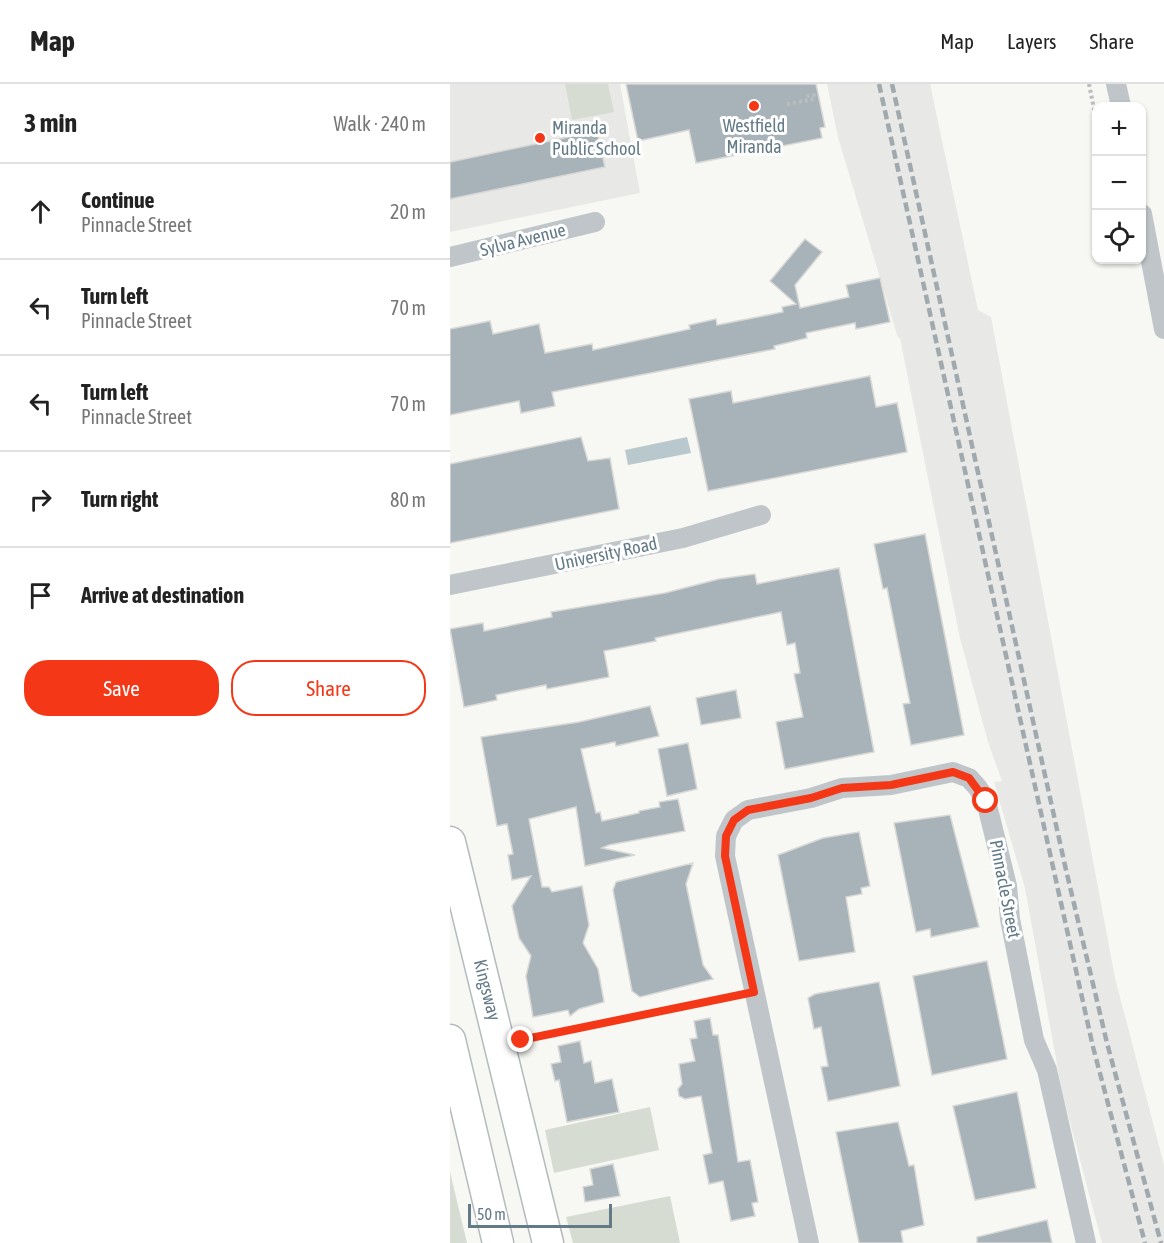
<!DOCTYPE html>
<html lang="en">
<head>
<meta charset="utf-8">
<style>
  :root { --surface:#fff; --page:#f6f6f6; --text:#222; --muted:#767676; --line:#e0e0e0; --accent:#f43716 }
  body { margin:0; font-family:"Asap Condensed",sans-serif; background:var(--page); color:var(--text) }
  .controls { position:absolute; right:18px; top:18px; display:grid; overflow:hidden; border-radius:12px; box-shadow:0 2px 4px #0004 }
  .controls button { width:54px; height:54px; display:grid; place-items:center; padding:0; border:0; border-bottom:2px solid var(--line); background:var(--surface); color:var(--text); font:30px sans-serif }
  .scale { position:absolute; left:18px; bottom:15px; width:144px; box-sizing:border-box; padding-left:6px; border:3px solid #637a87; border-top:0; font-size:16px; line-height:21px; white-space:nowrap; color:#637a87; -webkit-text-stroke:4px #fff; paint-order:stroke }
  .stop { position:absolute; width:18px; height:18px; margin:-14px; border:4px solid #f43716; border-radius:50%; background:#fff }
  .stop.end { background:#f43716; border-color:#fff; box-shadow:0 2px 6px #0008 }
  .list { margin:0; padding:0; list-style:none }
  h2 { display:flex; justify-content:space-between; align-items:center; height:78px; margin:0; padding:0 24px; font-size:26px }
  h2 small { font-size:20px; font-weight:400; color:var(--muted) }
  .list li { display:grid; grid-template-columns:39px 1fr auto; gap:18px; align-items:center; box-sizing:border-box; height:96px; padding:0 24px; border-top:2px solid var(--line) }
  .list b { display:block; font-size:22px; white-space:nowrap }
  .list p { margin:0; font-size:20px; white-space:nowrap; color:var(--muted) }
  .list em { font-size:20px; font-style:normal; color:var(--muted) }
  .actions { display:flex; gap:12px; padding:18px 24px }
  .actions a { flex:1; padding:14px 0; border:2px solid var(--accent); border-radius:24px; text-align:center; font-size:21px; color:var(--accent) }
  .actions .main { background:var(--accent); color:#fff }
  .icon { flex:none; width:33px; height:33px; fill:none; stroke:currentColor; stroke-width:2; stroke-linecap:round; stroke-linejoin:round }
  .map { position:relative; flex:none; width:714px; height:1159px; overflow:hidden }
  header { display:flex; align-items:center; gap:36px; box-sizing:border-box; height:84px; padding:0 30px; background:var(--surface); border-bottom:2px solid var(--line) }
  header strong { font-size:28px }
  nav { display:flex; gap:33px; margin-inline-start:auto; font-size:21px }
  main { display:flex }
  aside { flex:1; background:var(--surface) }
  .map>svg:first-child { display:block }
</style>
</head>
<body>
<header>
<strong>Map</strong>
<nav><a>Map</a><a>Layers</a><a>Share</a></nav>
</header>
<main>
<aside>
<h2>3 min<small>Walk · 240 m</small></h2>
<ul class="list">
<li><svg class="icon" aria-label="ahead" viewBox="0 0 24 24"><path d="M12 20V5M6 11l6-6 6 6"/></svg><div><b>Continue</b><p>Pinnacle Street</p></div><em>20 m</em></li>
<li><svg class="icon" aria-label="left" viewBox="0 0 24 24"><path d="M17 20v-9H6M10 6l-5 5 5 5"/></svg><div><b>Turn left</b><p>Pinnacle Street</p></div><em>70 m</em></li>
<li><svg class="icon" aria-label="left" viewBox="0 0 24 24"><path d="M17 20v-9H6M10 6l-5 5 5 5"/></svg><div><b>Turn left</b><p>Pinnacle Street</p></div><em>70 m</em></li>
<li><svg class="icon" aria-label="right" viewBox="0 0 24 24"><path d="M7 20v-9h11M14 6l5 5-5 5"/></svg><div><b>Turn right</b></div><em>80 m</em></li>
<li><svg class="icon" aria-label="arrive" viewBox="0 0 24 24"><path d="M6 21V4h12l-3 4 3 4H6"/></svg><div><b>Arrive at destination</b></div></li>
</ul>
<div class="actions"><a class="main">Save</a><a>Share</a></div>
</aside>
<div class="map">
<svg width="714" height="1159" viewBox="0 0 714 1159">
  <rect width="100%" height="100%" fill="#f7f7f3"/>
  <path fill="#e8e8e6" d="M0 0H170L190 109 0 148Z
    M377 0H480L528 226 541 233 665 894 714 1081V1159H652L612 1008 575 804 544 698 552 697 538 658 510 554 450 254H448L388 53Z"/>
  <path fill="#d7dcd2" d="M115 0H158L164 28 122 36Z
    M200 1023 209 1066 104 1089 95 1046Z
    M0 1088 17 1159H0Z
    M220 1112 230 1159H123L116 1133Z"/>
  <path fill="#b9c8cc" d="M237 353 241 369 178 381 175 366Z"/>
  <path fill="#a7b3b8" stroke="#d8d8d6" stroke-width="1.5" d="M176 0H366L375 43 370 44 372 54 246 79 239 46 188 57Z
    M147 47 155 83 0 115V78Z
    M355 155 372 168 345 201 350 224 399 213 396 201 430 194 440 238 406 245 405 239 356 249 357 254 324 262 325 265 102 308 105 322 71 329 69 317 0 331V245L40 237 43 250 89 240 95 269 142 260 143 266 240 245 239 241 266 235 267 241 333 228 332 223 346 220 320 197Z
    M420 292 426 323 447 319 457 368 258 407 239 315 281 307 283 319Z
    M131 353 138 377 160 374 169 425 0 459V380Z
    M475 450 514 651 461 661 453 620 460 619 437 504 433 505 424 460Z
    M389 484 424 668 335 685 326 638 353 633 344 590 350 589 345 559 337 561 331 528 205 554 206 557 154 567 159 593 97 605 96 601 46 611 47 616 14 623 0 545 33 539 34 547 102 533 101 528 215 509 269 495 305 490 307 500Z
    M286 606 291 634 251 641 246 614Z
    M200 622 209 652 166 662 165 658 131 665 146 729 150 728 152 737 189 729V727L210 723 209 718 228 715 235 747 159 761 152 764 185 771 135 782 126 723 79 735 92 803H99L102 808 132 802 139 841 133 859 148 885 154 918 129 925 120 932 118 926 83 933 76 892 81 872 69 854 62 822 81 792 62 796 58 771 63 770 57 740 47 742 31 653 129 638Z
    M238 659 247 705 217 712 208 665Z
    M500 731 529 843 481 853 480 845 466 848 444 739Z
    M409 748 420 802 411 804 412 810 396 813 405 868 349 877 328 771 373 754Z
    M243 779 236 800 253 881 263 895 190 913 182 907 163 806 166 798Z
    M537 877 557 975 482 991 463 892Z
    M429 898 450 1002 378 1017 371 983 378 982 371 943 364 945 358 914 365 910Z
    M260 934 263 951H268L288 1078 300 1076 308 1118 302 1119 305 1132 281 1137 273 1097 259 1100 253 1071 262 1069 251 1012 235 1015 229 1012 228 1005 232 1000 229 980 245 977 240 955 247 954 244 937Z
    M130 957 134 979 141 977 145 999 162 995 169 1028 117 1038 109 996 105 997 101 980 111 978 108 962Z
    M567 1008 586 1104 525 1116 503 1022Z
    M448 1038 459 1082 464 1081 474 1141 451 1147 453 1159H409L386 1048Z
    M163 1080 170 1112 135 1118 133 1103 143 1101 140 1085Z
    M597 1136 602 1159H527V1153Z"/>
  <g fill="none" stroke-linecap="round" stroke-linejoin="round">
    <g stroke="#b4babe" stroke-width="33">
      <path id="primary" d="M0 758 98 1159
        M0 956 48 1159"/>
    </g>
    <path stroke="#b9bdc0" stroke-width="4" stroke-dasharray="3 3" stroke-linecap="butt" d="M639 0 646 35
      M337 20 364 15V11L356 12
      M72 955 288 911"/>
    <path stroke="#bfc5c8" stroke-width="20" d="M666 0 671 22
      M692 130 714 245
      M0 173 145 138
      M0 501 233 454 311 431
      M359 1159 275 772 276 752 284 736 298 726 361 714 392 704 441 701 503 688 519 694 528 704 536 717 557 802 560 835 584 956 597 986 636 1159"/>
    <use href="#primary" stroke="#fff" stroke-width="30"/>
    <path stroke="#a0a9ae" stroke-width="4.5" stroke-dasharray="9 4.5" stroke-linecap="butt" d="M429 0 643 963 695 1159
      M442 0 616 786 657 959 711 1159"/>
  </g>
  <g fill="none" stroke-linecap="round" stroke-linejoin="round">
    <path stroke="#f43716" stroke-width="8" d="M71 956 304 908 275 772 276 752 284 736 298 726 361 714 392 704 441 701 503 688 519 694 536 717"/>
  </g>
  <g fill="#f43716" stroke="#fff" stroke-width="2">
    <circle cx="304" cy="22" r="6"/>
    <circle cx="90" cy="54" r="6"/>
  </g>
  <g text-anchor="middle" stroke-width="6" stroke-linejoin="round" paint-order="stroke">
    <g font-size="18" fill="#637a87" stroke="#fff">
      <text x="304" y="48">Westfield<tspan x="304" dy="21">Miranda</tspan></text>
      <text x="102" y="50" text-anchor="start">Miranda<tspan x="102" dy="21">Public School</tspan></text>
    </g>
    <g font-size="18" fill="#637a87" stroke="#fff">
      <text transform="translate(73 156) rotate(-14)" y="6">Sylva Avenue</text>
      <text transform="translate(156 470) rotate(-12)" y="6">University Road</text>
      <text transform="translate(555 805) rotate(79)" y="6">Pinnacle Street</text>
      <text transform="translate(37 906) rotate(76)" y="6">Kingsway</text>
    </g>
  </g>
</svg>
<div class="controls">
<button>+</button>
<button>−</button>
<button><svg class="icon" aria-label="locate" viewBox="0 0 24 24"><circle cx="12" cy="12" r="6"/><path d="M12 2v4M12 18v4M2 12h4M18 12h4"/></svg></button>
</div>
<div class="scale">50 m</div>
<div class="stop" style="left:536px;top:717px"></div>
<div class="stop end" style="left:71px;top:956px"></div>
</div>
</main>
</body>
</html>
